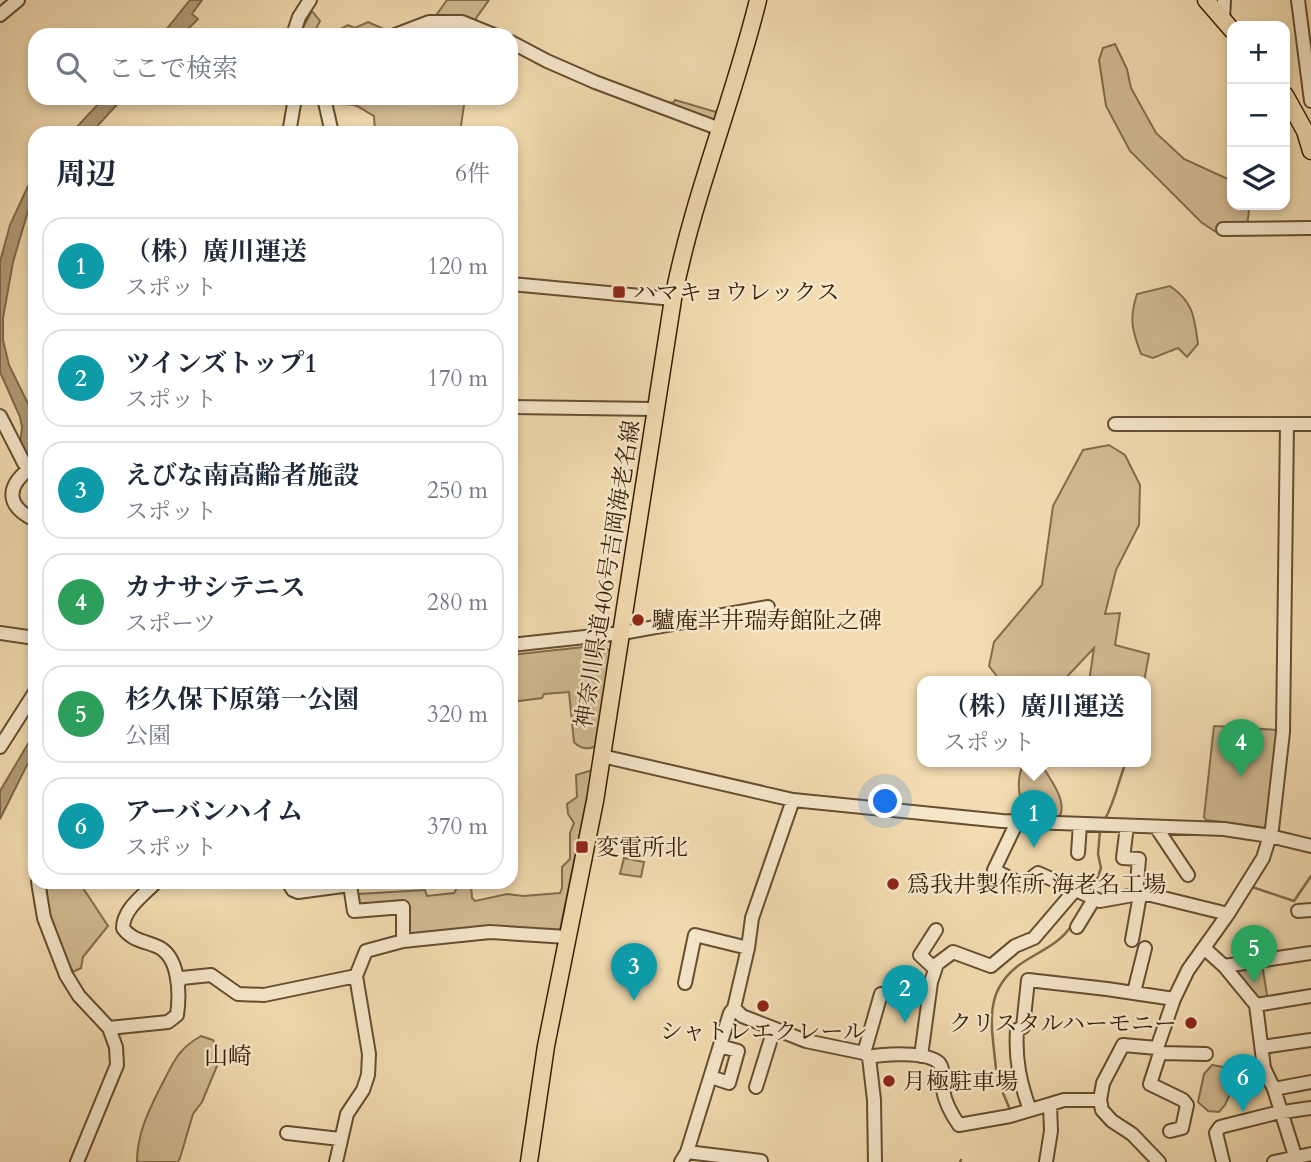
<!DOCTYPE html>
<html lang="ja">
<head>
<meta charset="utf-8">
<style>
  :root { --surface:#fff; --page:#f2f2f3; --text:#1f2937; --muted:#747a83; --line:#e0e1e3; --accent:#db2777 }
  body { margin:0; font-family:Cardo,"Noto Serif JP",serif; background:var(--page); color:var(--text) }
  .controls { position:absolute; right:21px; top:21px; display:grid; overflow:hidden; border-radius:14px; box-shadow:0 4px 10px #0003 }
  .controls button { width:63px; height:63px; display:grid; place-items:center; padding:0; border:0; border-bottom:2px solid var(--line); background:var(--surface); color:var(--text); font:35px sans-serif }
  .you { position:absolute; left:886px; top:802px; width:24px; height:24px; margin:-18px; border:5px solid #fff; border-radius:50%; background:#1a73e8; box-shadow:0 0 0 10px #1a73e833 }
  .badge { display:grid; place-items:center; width:46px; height:46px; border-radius:50%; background:var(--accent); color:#fff; font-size:23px; font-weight:700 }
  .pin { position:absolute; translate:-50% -58px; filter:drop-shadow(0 2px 4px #0008) }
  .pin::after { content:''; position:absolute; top:37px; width:24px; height:21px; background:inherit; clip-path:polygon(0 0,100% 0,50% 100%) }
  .popup { position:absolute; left:917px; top:676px; width:234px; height:91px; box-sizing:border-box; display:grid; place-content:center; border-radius:14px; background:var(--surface); filter:drop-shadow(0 2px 5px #0005); font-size:23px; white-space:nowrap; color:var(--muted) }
  .popup b { font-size:26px; color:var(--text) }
  .popup::after { content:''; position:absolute; left:50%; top:100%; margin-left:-14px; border:14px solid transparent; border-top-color:var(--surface) }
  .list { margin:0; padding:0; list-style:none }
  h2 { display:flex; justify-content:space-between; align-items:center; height:91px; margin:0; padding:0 28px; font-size:30px }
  h2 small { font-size:23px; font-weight:400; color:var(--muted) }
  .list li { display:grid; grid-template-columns:46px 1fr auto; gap:21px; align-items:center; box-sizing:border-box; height:98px; margin:0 14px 14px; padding:0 14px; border:2px solid var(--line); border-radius:21px }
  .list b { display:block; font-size:26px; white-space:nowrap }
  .list p { margin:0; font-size:23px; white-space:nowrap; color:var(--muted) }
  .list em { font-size:23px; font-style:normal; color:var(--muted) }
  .icon { flex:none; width:38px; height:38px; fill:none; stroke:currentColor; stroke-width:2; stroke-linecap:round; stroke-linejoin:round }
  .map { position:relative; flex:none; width:1311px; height:1162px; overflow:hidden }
  .search { position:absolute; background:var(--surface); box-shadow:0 4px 10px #0003; left:28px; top:28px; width:490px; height:77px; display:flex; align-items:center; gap:18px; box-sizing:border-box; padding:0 24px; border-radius:21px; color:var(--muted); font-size:26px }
  .panel { position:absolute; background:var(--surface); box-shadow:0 4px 10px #0003; left:28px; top:126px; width:490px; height:763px; border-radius:21px }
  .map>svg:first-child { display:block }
</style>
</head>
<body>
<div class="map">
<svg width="1311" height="1162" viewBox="0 0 1311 1162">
  <rect width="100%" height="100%" fill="#f3dcb1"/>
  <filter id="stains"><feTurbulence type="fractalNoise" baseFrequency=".00286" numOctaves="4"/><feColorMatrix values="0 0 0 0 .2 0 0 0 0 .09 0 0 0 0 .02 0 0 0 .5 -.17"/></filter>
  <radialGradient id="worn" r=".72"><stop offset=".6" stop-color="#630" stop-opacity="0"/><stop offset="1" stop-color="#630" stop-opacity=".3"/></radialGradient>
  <path fill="#d3bc94" stroke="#846d4c" stroke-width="2" d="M447 0H489L464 35H422Z
    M312 11 320 21 313 35H299Z
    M368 22 386 30 379 35H329L348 25 355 28Z
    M1115 44 1127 69 1131 88 1156 133 1184 159 1232 181V205H1247L1249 211 1246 232 1219 234 1201 222 1130 151 1106 106 1099 60 1103 48Z
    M328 98H465L460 133H375L374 116C368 113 363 109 357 106 346 102 337 108 328 98Z
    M675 100 716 112 717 110 721 113 717 124 667 105 668 102 673 103Z
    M1170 286C1194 303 1194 316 1198 344L1187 357 1178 348 1153 358 1141 354C1132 330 1129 319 1137 294Z
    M1109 445 1125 455 1140 485 1139 525 1116 570 1105 614 1120 613 1115 645 1149 654 1144 682H1089L1094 648 1062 682H1005L999 679 989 666 994 642 1042 585 1053 506 1083 450Z
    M602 645 611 652 596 745C590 751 579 748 574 742L569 692 544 694 542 698 511 702V655Z
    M1214 726 1278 730 1267 828 1206 820 1204 817Z
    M1024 762 1042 765C1050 780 1067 799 1060 816L1043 817 1026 813C1018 797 1016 779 1024 762Z
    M589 771 592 773 560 930 406 935 407 904 359 908 355 897 358 894 425 890 427 896 454 893 459 884H471L472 898 475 901 507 894 523 896 560 893 562 888V867L570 859V833L574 823 568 814 567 804 577 797 576 775Z
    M624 858 644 862 641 877 620 874Z
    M47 882H79L108 926 83 957 81 968 73 972C59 946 45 912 47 882Z
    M1262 964 1268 1001 1260 1002 1235 970Z
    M201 1036 213 1040 216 1047 217 1066 202 1102 193 1114 180 1158 178 1162H137C137 1134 148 1112 160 1088 173 1064 176 1050 201 1036Z
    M1212 1065 1235 1069 1248 1066 1252 1068 1253 1077 1241 1088 1230 1094 1225 1105 1219 1112 1208 1111 1198 1102 1204 1074Z"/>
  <path fill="#b39b77" stroke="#816949" stroke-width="2" d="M190 0H202L192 14 198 19 182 35H162Z
    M104 98H123L91 133H71Z
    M35 177V199L28 211 13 262 3 318V340L9 365 35 418V461H32L20 444 22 427 20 417 0 372V262L10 225 28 186Z
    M35 732V755L26 767 0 819V791Z"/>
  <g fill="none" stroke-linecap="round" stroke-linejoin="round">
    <path stroke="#816949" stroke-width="2.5" d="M1105 819C1115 801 1118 782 1126 762
      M1249 886 1294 901 1311 876
      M1092 892 1101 868 1098 854 1100 830
      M996 1069C992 1025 981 989 1025 961 1044 949 1060 943 1072 925
      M998 1081 1011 1112
      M960 1162 961 1160"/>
    <g stroke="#654e30" stroke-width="16">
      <path id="minor" d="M1298 0 1311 101
        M0 15 18 0
        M1223 20 1224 0
        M293 35 299 17 310 0
        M395 35 429 22H462L494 35
        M511 42 547 61 595 82 720 129
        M324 98 332 133
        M289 133 295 98
        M1223 229 1311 228
        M511 284 673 299
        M511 407 655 409
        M0 416 24 463 29 469C5 488 7 507 35 520
        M1115 424H1311
        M0 633 35 638
        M511 645 622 633 768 607
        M0 747 35 692
        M602 756 793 800 1002 821 1224 829 1270 836 1311 846
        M1017 822 994 870 1023 885 1038 873 1100 901 1133 895H1151L1228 914
        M1127 826 1123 858 1139 859 1136 895
        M1156 827 1188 875
        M1078 853 1080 824
        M38 882 44 918 66 975 79 996 109 1028 116 1047 117 1065 77 1162
        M288 882 293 890 298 892 350 885 354 911 403 907V941
        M1298 911 1311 910
        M1077 927 1094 899
        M1132 940 1140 895
        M1204 948 1224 966 1256 1005 1264 1068 1274 1089 1297 1162
        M1224 966 1311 953
        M935 969 920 955 936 930
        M178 983 182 978 211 975 238 994 264 995 356 976
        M685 983 695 935 748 948
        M1134 992 1145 948
        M1256 1005 1311 996
        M734 1008 742 1016 806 1041 864 1053 869 1057C884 1054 927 1051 939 1063 945 1070 941 1082 943 1090 945 1102 952 1115 959 1125L1010 1116 1064 1100H1100
        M109 1028 168 1022 177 1015C180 994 180 955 156 946 144 941 131 940 123 928 123 909 144 895 156 882
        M1262 1047 1311 1040
        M1157 1048 1123 1045 1103 1083 1100 1100 1102 1110 1112 1121 1132 1134 1159 1162
        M864 1053 881 994
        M1160 1053 1206 1054
        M921 1056 931 982 937 964 953 952 991 966 1015 946 1034 938 1075 890
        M869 1057 874 1100 875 1162
        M711 1077 729 1083 738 1051 720 1046
        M756 1087 774 1029
        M1274 1089 1311 1082
        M1030 1110C1020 1083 1015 1059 1017 1030L1023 1027 1028 980 1107 989 1174 999
        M1170 1131 1182 1128 1187 1105 1183 1100 1150 1084 1160 1053 1157 1048 1174 999 1188 970 1228 914 1263 858 1272 829 1283 732 1287 424
        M287 1133 340 1139
        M687 1152 761 1161
        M336 1162 347 1114 363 1090 368 1075 369 1054 356 976 366 951 403 941 490 932 567 937
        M681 1162 687 1152 730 1013 734 1008 748 948 752 918 793 800
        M1046 1162 1051 1131 1050 1105
        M1223 1162 1216 1133 1220 1127 1276 1113 1311 1108
        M1274 1162 1311 1154"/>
    </g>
    <g stroke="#361e05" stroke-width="19">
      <path id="major" d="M1206 0 1232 30
        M1285 95 1305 131 1311 151
        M529 1162 546 1046 595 801 673 299C693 196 733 102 758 0"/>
    </g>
    <use href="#minor" stroke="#f7e8cc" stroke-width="12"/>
    <use href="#major" stroke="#f3dcb1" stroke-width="16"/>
  </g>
  <g fill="#8f2418" stroke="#f7e8cc" stroke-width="2.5">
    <rect x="612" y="285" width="14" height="14" rx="3.5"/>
    <circle cx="638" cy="620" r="7"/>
    <rect x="575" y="840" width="14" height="14" rx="3.5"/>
    <circle cx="893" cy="884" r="7"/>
    <circle cx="763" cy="1006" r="7"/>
    <circle cx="1191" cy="1023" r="7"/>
    <circle cx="889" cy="1081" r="7"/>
  </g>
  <g text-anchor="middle" stroke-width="5" stroke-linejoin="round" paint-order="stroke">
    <g font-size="23" fill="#361e05" stroke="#f7e8cc" text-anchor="start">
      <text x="633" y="300">ハマキョウレックス</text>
      <text x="652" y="628">驢庵半井瑞寿館阯之碑</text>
      <text x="596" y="855">変電所北</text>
      <text x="907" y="892">爲我井製作所 海老名工場</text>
      <text x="1177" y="1031" text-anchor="end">クリスタルハーモニー</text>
      <text x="763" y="1039" text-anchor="middle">シャトレエクレール</text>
      <text x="903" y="1089">月極駐車場</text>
    </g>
    <g font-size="23" fill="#361e05" stroke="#f7e8cc">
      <text transform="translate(607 574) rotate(-81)" y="8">神奈川県道406号吉岡海老名線</text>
    </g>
    <g font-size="24" fill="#361e05" stroke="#f7e8cc">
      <text x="228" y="1064">山崎</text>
    </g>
  </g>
  <rect width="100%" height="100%" filter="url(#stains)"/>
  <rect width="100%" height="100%" fill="url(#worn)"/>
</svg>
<div class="controls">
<button>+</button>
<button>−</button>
<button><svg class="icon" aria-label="layers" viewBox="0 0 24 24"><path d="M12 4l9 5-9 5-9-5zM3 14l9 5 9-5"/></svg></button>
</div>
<div class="you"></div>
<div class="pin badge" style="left:1034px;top:848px;background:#0f9aa8">1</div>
<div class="popup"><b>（株）廣川運送</b>スポット</div>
<div class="pin badge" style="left:905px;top:1023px;background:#0f9aa8">2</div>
<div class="pin badge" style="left:634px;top:1001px;background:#0f9aa8">3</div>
<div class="pin badge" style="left:1241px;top:777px;background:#2e9e5b">4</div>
<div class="pin badge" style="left:1254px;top:983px;background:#2e9e5b">5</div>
<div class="pin badge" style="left:1243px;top:1112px;background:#0f9aa8">6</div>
<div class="search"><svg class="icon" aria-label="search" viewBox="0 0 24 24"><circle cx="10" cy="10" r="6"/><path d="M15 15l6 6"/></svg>ここで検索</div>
<section class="panel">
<h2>周辺<small>6件</small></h2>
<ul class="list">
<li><span class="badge" style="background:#0f9aa8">1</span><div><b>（株）廣川運送</b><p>スポット</p></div><em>120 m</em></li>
<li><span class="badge" style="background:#0f9aa8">2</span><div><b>ツインズトップ1</b><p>スポット</p></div><em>170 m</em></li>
<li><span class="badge" style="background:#0f9aa8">3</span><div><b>えびな南高齢者施設</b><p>スポット</p></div><em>250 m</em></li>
<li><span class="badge" style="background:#2e9e5b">4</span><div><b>カナサシテニス</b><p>スポーツ</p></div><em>280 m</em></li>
<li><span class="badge" style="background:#2e9e5b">5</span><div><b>杉久保下原第一公園</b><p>公園</p></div><em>320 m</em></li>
<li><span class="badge" style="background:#0f9aa8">6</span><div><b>アーバンハイム</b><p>スポット</p></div><em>370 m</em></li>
</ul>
</section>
</div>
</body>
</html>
